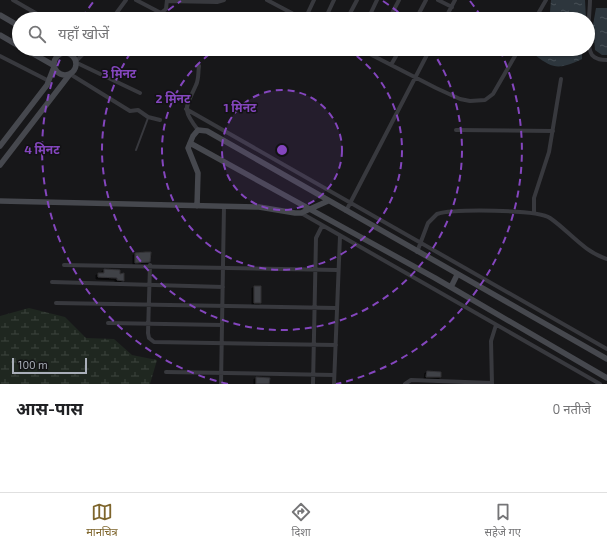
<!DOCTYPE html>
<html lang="hi">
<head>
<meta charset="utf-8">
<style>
  :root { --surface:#fff; --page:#f6f6f6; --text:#202124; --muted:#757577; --line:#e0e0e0; --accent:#7e652c }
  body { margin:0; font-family:"Exo 2","Noto Sans Devanagari",sans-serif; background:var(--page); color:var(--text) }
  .scale { position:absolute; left:12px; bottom:10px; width:75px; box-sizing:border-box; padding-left:4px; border:2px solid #a9aeb9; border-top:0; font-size:11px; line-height:14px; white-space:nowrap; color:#a9aeb9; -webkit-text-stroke:3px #121214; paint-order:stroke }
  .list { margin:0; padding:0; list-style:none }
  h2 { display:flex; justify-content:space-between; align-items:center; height:52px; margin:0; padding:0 16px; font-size:17px }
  h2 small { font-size:13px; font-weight:400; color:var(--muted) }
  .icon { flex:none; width:22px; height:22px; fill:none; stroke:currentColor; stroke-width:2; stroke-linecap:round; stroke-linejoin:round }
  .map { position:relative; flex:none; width:607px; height:384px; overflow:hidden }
  .search { position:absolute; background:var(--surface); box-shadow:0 1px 3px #0004; left:12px; right:12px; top:12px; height:44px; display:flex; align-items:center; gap:10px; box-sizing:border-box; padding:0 14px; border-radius:22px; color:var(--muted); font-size:15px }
  .sheet { height:108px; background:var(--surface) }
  nav { display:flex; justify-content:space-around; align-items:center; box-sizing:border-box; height:56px; border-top:1px solid var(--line); background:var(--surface); font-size:11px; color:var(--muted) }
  nav a { display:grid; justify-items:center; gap:2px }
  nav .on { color:var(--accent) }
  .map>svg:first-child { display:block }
</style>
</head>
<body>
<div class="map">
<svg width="607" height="384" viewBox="0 0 607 384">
  <defs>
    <pattern id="wetland-marsh" width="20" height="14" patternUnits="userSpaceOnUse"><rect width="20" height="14" fill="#1f2720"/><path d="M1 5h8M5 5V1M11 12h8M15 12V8" fill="none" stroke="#3d443e"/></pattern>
    <pattern id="water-ripples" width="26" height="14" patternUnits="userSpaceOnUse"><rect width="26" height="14" fill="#2d363d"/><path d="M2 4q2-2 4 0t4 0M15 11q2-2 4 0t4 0" fill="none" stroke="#495157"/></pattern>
    <filter id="shadow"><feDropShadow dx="-2" dy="2" stdDeviation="0" flood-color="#0009"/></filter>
  </defs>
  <rect width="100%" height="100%" fill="#171719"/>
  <path fill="url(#wetland-marsh)" d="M29 308 65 317 86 338 114 339 132 355 157 360 150 384H0V316Z"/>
  <path fill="url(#water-ripples)" d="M551 0H585L586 19H547L550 12Z
    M596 8H607V55H602L595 50 593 25Z
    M534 49H582V59C560 69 554 70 535 55Z"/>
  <path fill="#414246" stroke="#313135" filter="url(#shadow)" d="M146 252H151L150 262 135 263V253Z
    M104 269 120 270V274L124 273V281L117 280V278L98 277V273H104Z
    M254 286H261V303H254Z
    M427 371 441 372V377H426Z
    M256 377 270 378 269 384H256Z"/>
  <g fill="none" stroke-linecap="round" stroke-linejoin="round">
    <path stroke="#38393e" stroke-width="2" d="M136 150 148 118"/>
    <path stroke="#38393e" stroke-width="4" d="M13 0 46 19
      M136 0 161 13 166 9 167 0
      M267 0 303 19
      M438 0 452 7
      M590 0C590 13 585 44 592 55 596 60 602 60 607 60
      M167 1 217 2 224 0
      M112 19 126 0
      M305 19 314 0
      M325 19 334 0
      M347 19 357 0
      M368 19 377 0
      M389 19 399 0
      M416 19 426 0
      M445 19 455 0
      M535 19 546 0
      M88 49 75 62 140 93
      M360 49 436 88 460 99 470 101 485 100 493 94 519 49
      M0 56 49 81
      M391 65 400 49
      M70 74 130 111 138 110 148 117 160 120
      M186 109 607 349
      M198 130C181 108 186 108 196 85 199 79 198 72 199 66
      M456 130 553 131
      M346 211 430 49
      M301 213 600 384
      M534 213V198L549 152 561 79
      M417 252 428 223 437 214C453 209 537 209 550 218 569 231 584 252 607 259
      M64 265 337 270
      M150 265 148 333 149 338 154 342 336 345
      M52 282 223 287
      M56 303 336 308
      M108 323 222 325
      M166 372 334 375
      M221 384 224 206
      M313 384 316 238 322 226
      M334 384 340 236
      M405 384 411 380 492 383
      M492 384 491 341 496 325"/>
    <path stroke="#46484e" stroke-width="5.5" d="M0 15 19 26
      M0 35 19 46
      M25 49 53 65
      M54 64a11 11 0 1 1 22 0a11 11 0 1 1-22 0Z
      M190 143 435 278 607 378
      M0 146 47 85 54 67
      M0 165 70 74
      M0 201 259 207 295 213H301L328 201
      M197 206 198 173 188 148 193 136 198 130 207 131 607 359
      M451 287 457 275"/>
  </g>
  <circle cx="282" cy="150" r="60" fill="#8446be" fill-opacity=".12"/>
  <g fill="none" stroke="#8446be" stroke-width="2" stroke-dasharray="7 5">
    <circle cx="282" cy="150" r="60"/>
    <path d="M347 49A120 120 0 1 1 217 49"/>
    <path d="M159 18A180 180 0 0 1 181 1M383 1A180 180 0 0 1 405 18M431 49A180 180 0 1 1 133 49"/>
    <path d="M228 384A240 240 0 0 1 64 50M82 18A240 240 0 0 1 94 1M470 1A240 240 0 0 1 482 18M500 50A240 240 0 0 1 336 384"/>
  </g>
  <circle cx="282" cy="150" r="6" fill="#8446be" stroke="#121214" stroke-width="2"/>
  <g font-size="12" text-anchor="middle" font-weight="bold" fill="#8446be" stroke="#121214" stroke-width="3" stroke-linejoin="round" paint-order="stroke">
    <text x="119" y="78">3 मिनट</text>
    <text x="173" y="103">2 मिनट</text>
    <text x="240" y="112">1 मिनट</text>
    <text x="42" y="154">4 मिनट</text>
  </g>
</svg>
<div class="scale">100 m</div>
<div class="search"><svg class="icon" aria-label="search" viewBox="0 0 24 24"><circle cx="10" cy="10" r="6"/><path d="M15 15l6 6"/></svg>यहाँ खोजें</div>
</div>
<section class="sheet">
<h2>आस-पास<small>0 नतीजे</small></h2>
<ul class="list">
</ul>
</section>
<nav>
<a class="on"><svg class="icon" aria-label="map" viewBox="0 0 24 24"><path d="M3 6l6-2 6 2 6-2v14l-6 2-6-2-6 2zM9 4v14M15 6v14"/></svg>मानचित्र</a>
<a><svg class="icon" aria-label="directions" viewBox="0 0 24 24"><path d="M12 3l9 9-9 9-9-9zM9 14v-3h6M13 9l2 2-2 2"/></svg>दिशा</a>
<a><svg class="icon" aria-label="saved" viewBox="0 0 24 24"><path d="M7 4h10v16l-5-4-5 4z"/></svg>सहेजे गए</a>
</nav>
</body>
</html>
